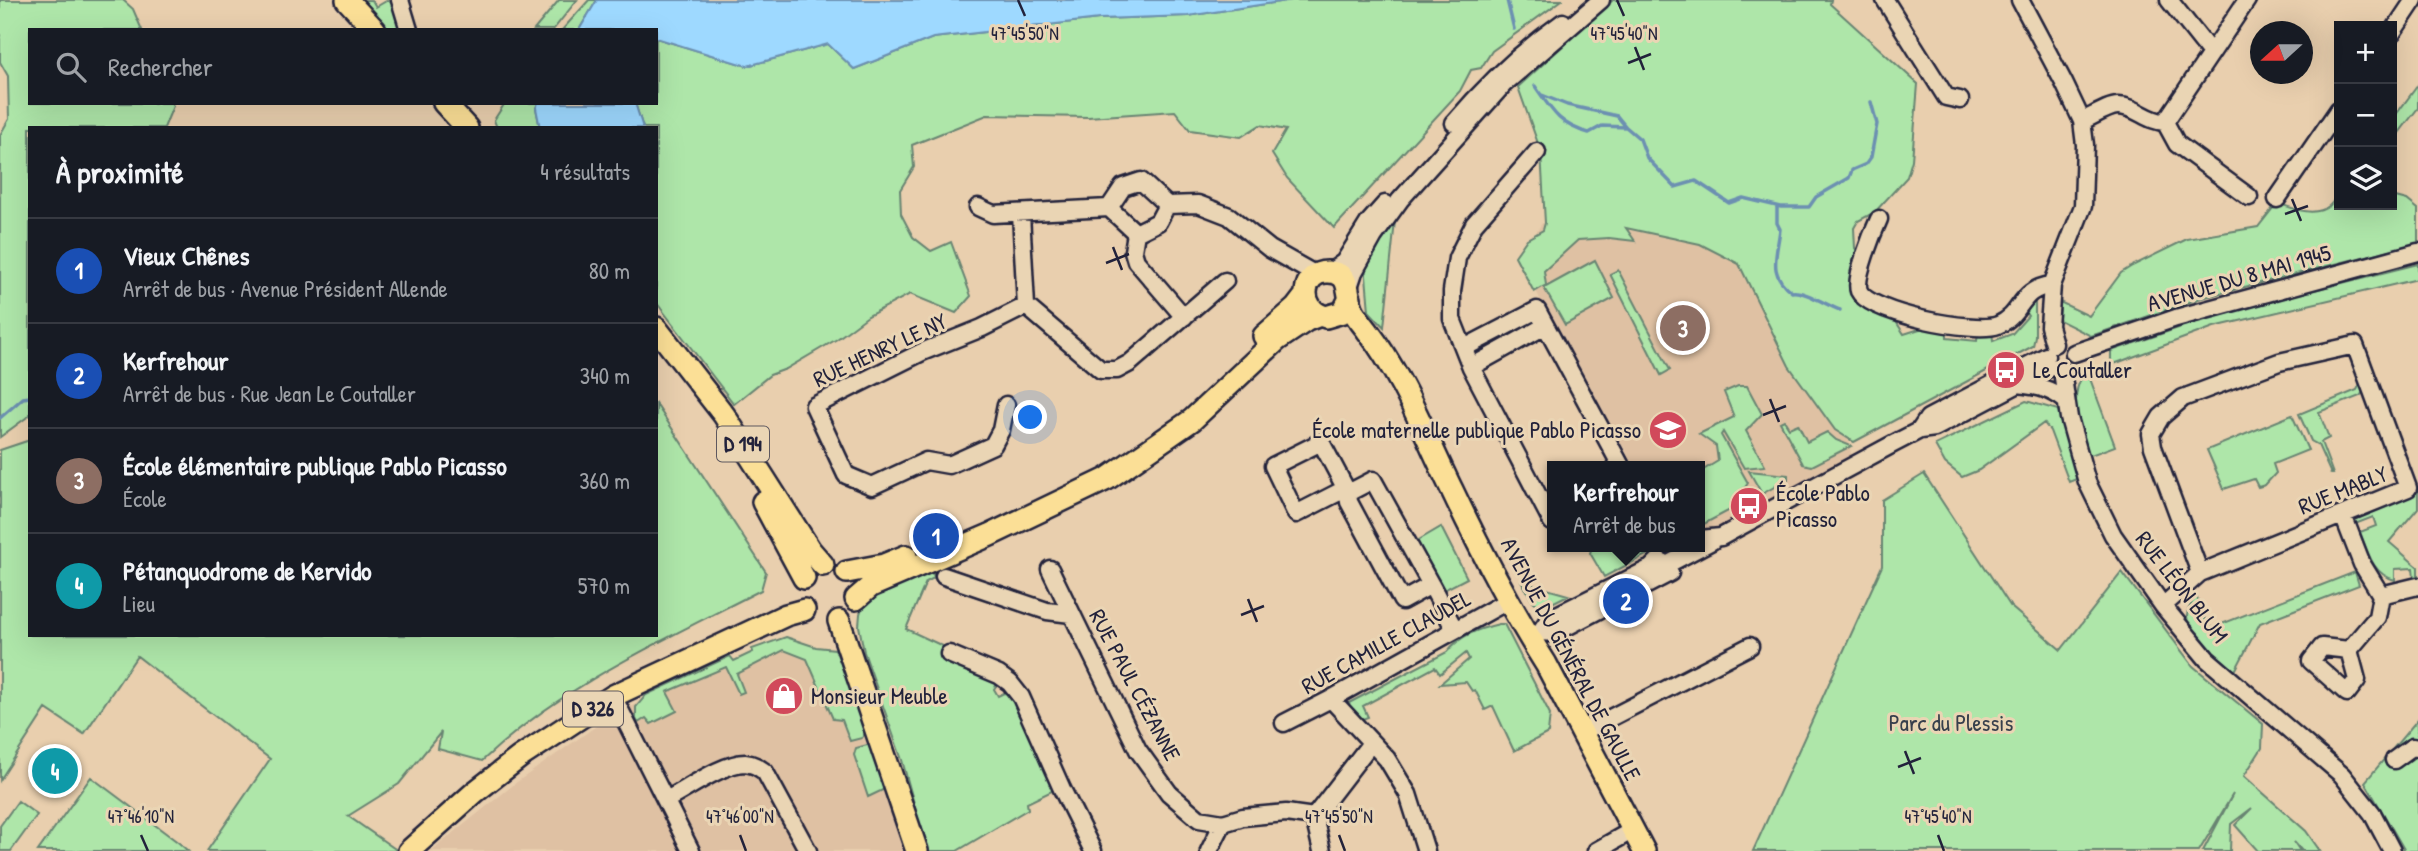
<!DOCTYPE html>
<html lang="fr">
<head>
<meta charset="utf-8">
<style>
  :root { --surface:#171b24; --page:#242831; --text:#f1f3f6; --muted:#9ea1a6; --line:#363941; --accent:#d1495b }
  body { margin:0; font-family:"Patrick Hand",sans-serif; background:var(--page); color:var(--text) }
  .controls { position:absolute; right:21px; top:21px; display:grid; overflow:hidden; border-radius:0px; box-shadow:0 7px 28px #0002 }
  .controls button { width:63px; height:63px; display:grid; place-items:center; padding:0; border:0; border-bottom:2px solid var(--line); background:var(--surface); color:var(--text); font:35px sans-serif }
  .compass { position:absolute; left:2250px; top:21px; width:63px; height:63px; border-radius:50%; background:var(--surface); box-shadow:0 7px 28px #0002; rotate:249deg }
  .you { position:absolute; left:1031px; top:418px; width:24px; height:24px; margin:-18px; border:5px solid #fff; border-radius:50%; background:#1a73e8; box-shadow:0 0 0 10px #1a73e833 }
  .badge { display:grid; place-items:center; width:46px; height:46px; border-radius:50%; background:var(--accent); color:#fff; font-size:23px; font-weight:700 }
  .pin { position:absolute; translate:-50% -50%; border:4px solid #fff; box-shadow:0 2px 7px #0006 }
  .popup { position:absolute; left:1547px; top:461px; width:158px; height:91px; box-sizing:border-box; display:grid; place-content:center; border-radius:0px; background:var(--surface); filter:drop-shadow(0 2px 5px #0005); font-size:23px; white-space:nowrap; color:var(--muted) }
  .popup b { font-size:26px; color:var(--text) }
  .popup::after { content:''; position:absolute; left:50%; top:100%; margin-left:-14px; border:14px solid transparent; border-top-color:var(--surface) }
  .list { margin:0; padding:0; list-style:none }
  h2 { display:flex; justify-content:space-between; align-items:center; height:91px; margin:0; padding:0 28px; font-size:30px }
  h2 small { font-size:23px; font-weight:400; color:var(--muted) }
  .list li { display:grid; grid-template-columns:46px 1fr auto; gap:21px; align-items:center; box-sizing:border-box; height:105px; padding:0 28px; border-top:2px solid var(--line) }
  .list b { display:block; font-size:26px; white-space:nowrap }
  .list p { margin:0; font-size:23px; white-space:nowrap; color:var(--muted) }
  .list em { font-size:23px; font-style:normal; color:var(--muted) }
  .icon { flex:none; width:38px; height:38px; fill:none; stroke:currentColor; stroke-width:2; stroke-linecap:round; stroke-linejoin:round }
  .map { position:relative; flex:none; width:2418px; height:851px; overflow:hidden }
  .search { position:absolute; background:var(--surface); box-shadow:0 7px 28px #0002; left:28px; top:28px; width:630px; height:77px; display:flex; align-items:center; gap:18px; box-sizing:border-box; padding:0 24px; border-radius:0px; color:var(--muted); font-size:26px }
  .panel { position:absolute; background:var(--surface); box-shadow:0 7px 28px #0002; left:28px; top:126px; width:630px; height:511px; border-radius:0px }
  .map>svg:first-child { display:block }
</style>
</head>
<body>
<div class="map">
<svg width="2418" height="851" viewBox="0 0 2418 851">
  <rect width="100%" height="100%" fill="#e9cfae"/>
  <filter id="ink" filterUnits="userSpaceOnUse"><feTurbulence type="fractalNoise" baseFrequency=".0143" numOctaves="2"/><feDisplacementMap in="SourceGraphic" scale="14" xChannelSelector="R" yChannelSelector="G"/><feConvolveMatrix kernelMatrix="1 2 1 2 8 2 1 2 1" color-interpolation-filters="sRGB"/></filter>
  <g filter="url(#ink)">
    <path fill="#dfc1a3" d="M1542 223 1577 241 1621 230 1693 234 1744 260 1847 432 1853 465 1730 532 1700 535V466H1634L1541 301 1523 264 1524 253Z
      M786 642 832 653 907 851H431L517 782 602 722 653 695Z"/>
    <path fill="#aee6a9" stroke="#688472" stroke-width="2" d="M0 0H123L133 9 142 30H30V103H172L173 106 164 128H30V415L0 437V135L9 119 8 76 0 62Z
      M360 0H372L376 7 388 0H394L404 30H386Z
      M559 0H577L553 30H534Z
      M589 0H597L579 30H562Z
      M1292 0H1562L1492 51 1481 68 1471 70 1460 91 1334 228 1287 178 1272 154 1286 130 1260 125 1241 137 1190 130 1175 111 1088 117 987 115 912 145 914 167 900 190 901 214 913 237 931 251 951 242 971 296 956 313 910 294 868 316 837 339 786 369 770 375 734 404 656 302V128H643L635 103H656V38L747 66 828 44 854 69 933 38 1099 19 1188 16Z
      M1613 0H1831L1830 4 1918 84 1912 160 1907 177 1875 212 1858 221 1854 228 1855 248 1861 255 1854 284 1893 317 1904 334 1926 327 1947 328V338L1977 341 1978 331 1992 330 1993 341 2012 334 2028 316 2022 308 2031 299 2035 300V336L2033 346 1854 442 1835 430 1789 366 1739 264 1700 244 1626 228 1635 241 1609 238 1578 240 1544 271 1546 285 1534 292 1515 256 1527 239 1543 230 1545 223 1541 152 1518 87Z
      M2418 85V108L2392 142V120Z
      M505 103H538L536 108 540 128H497L494 120Z
      M2339 192V205H2392V196L2407 200 2418 209V243L2201 298 2091 336 2059 320 2060 302 2089 316 2121 273 2132 266 2187 239 2258 227 2277 203C2292 208 2314 218 2329 206 2333 203 2336 196 2339 192Z
      M1395 221 1384 327 1369 311 1365 264Z
      M1595 260 1614 298 1565 325 1544 288Z
      M2418 264V279L2214 327 2111 365V351L2222 313Z
      M1618 270 1670 370 1661 375 1610 274Z
      M2089 376 2115 446 2088 456C2082 432 2068 400 2082 377Z
      M2361 382 2363 392 2360 396 2319 412 2329 438 2321 442 2333 474H2331L2318 445 2311 441 2299 414 2357 390Z
      M1738 386H1747L1762 414 1746 431 1765 466 1744 468 1723 432 1721 435 1748 483 1744 489 1747 501 1700 526V472L1718 461 1716 446 1699 434 1734 417 1724 392Z
      M2026 401 2058 410 2079 478 2069 482 2050 431 2044 423 1979 470 1962 477 1945 463 1935 445Z
      M656 404 766 572 761 590C664 640 562 685 482 761L438 749 441 732 399 784 348 816 398 851H207L270 759 137 656 84 734 46 709 0 780V450L30 440V635H656Z
      M2292 415 2308 450 2273 464 2276 473 2265 485 2258 487 2254 479 2224 489 2207 450Z
      M1784 420 1789 428 1798 424 1807 442 1827 432 1836 440 1851 446 1812 466 1803 464 1780 422Z
      M1749 471 1788 475V479L1762 494Z
      M1924 474 2011 607 2061 650 2122 572 2193 666 2263 724 2262 748 2244 776 2306 831 2320 851H2302L2294 842 2300 851H2258L2235 825 2252 808 2231 824 2230 851H2203L2233 794 2199 851H1753L1882 566V500Z
      M2418 487V508L2389 542 2418 567V576L2414 578 2413 568 2395 569V580C2372 574 2368 552 2360 532L2376 526 2373 517 2355 524V519L2417 492 2416 488Z
      M1441 527 1467 578 1444 590 1417 541Z
      M1592 547H1653L1650 553 1604 577 1590 553Z
      M932 569 934 578 926 582 906 629 947 648 999 681 994 689 998 696 1004 693 1013 694 1054 790 1027 803 1028 809 957 851H927L902 760 864 652 859 626 860 614 863 604 870 595Z
      M2355 572 2359 585 2260 623 2235 671C2220 658 2186 639 2187 616 2187 609 2193 601 2196 595L2209 629Z
      M1522 582 1568 595 1550 604 1539 606 1532 600Z
      M1499 624H1504L1550 714 1548 733 1514 751 1493 706 1485 710 1475 690 1472 691 1466 682 1440 684 1469 659 1466 653 1440 674 1435 667 1363 706 1368 717 1360 720 1354 717 1347 704 1447 652C1460 635 1478 629 1499 624Z
      M786 637 816 647 835 649 867 730 862 738 850 741 842 720 833 719 807 659 784 650 737 674 744 692 739 694 726 667 667 692 677 711 651 724 646 718 638 723 636 719V707L646 695 730 656 734 661 753 652 752 649Z
      M2418 719V745L2388 763 2390 767 2413 755 2418 756V851H2405L2365 782Z
      M871 744 887 788 868 797 854 755 856 748Z
      M91 777 179 843 188 851H38Z
      M18 801 37 815 11 851H0V826Z"/>
    <path fill="#9ed9ff" stroke="#6c90b1" stroke-width="2" d="M597 0H1292L1188 16 1099 19 933 38 854 69 828 44 747 66 656 38V30H579Z
      M538 103H635L643 128H540L536 108Z"/>
    <g fill="none" stroke-linecap="round" stroke-linejoin="round">
      <path stroke="#6c90b1" stroke-width="3.5" d="M1507 0 1514 29
        M1535 86C1552 111 1559 125 1589 133L1602 126 1626 127 1640 139 1647 158 1675 187 1696 181 1729 203 1743 198 1781 207H1809L1816 197 1849 178 1852 170 1866 164 1871 157 1877 124 1871 102
        M1542 95 1567 105 1617 116 1626 127
        M1777 206V223L1780 229C1777 256 1767 274 1792 292 1804 290 1828 306 1840 310
        M0 418 23 398 30 397"/>
      <g stroke="#22223b" stroke-width="21">
        <path id="minor" d="M400 0 409 30
          M1885 0 1946 97 1960 100
          M2020 0 2064 83 2082 121 2085 145 2083 206 2052 285 2049 326 2054 344
          M2169 0 2211 53
          M2392 33 2414 0
          M2082 121C2092 117 2108 106 2118 106 2136 106 2148 122 2165 122L2247 0
          M2165 122 2177 144 2249 197
          M1454 123C1486 85 1522 51 1563 22
          M1537 152 1474 224 1457 258 1452 291V319L1471 367 1552 522
          M2277 199 2339 109
          M1167 205 1158 222 1136 233 1109 208 1123 187 1141 181 1167 205 1198 204 1229 216 1270 249 1316 275
          M978 207 993 214 1109 208
          M1021 214 1026 306
          M1879 219C1873 232 1854 278 1859 291 1869 313 1975 334 1998 325 2024 314 2018 289 2052 285
          M1136 233 1133 251 1136 261 1184 317
          M1330 272 1344 262 1369 222 1385 204
          M1349 287 1354 272 1374 236 1400 200 1504 84 1601 0
          M1026 306 1101 370H1117L1130 363 1225 281
          M1464 348 1537 310 1621 466
          M2074 353 2176 318 2418 252
          M1471 367 1545 326
          M2062 371 2069 418 2087 482 2113 535 2163 606 2207 659 2342 775 2372 813 2392 851
          M2018 384C2036 386 2051 388 2066 401
          M1006 405 1001 430 993 445 949 465 926 461 872 486 846 475 814 406 922 352 982 328 1026 306
          M1920 430 1928 418 2046 356
          M1373 480 1431 585 1402 601 1349 502 1348 493Z
          M1345 489 1296 514 1273 466 1321 442 1348 493
          M2343 515 2362 564 2381 595
          M1700 539 1721 537 1730 532 1893 444 1920 430 1935 428 2051 367
          M1050 569 1138 750 1169 793 1199 819 1223 823 1243 817 1286 813 1314 817
          M1655 571 1712 541
          M944 576 1047 611 1071 614
          M1431 585 1455 630
          M2163 606 2200 573 2408 488 2355 345 2279 362 2183 398 2161 417 2151 434 2153 447 2200 573
          M1540 632 1555 633 1670 573
          M1530 638 1540 632 1549 619 1651 568 1659 560
          M2322 647 2349 650 2357 680 2347 693 2311 661Z
          M2349 650 2377 617 2381 595 2418 586
          M949 654 999 675 1010 683 1021 697 1062 789 1093 851
          M613 696 691 851
          M1331 699 1387 759 1408 794 1426 851
          M1284 723 1331 699 1509 600
          M1581 733 1750 646
          M2394 760 2412 747 2418 748
          M666 800C686 790 723 763 745 763 754 764 758 767 765 772L808 851
          M1209 851 1223 823
          M1322 851 1314 817 1371 743
          M1596 851 1633 830"/>
      </g>
      <g stroke="#22223b" stroke-width="26">
        <path id="major" d="M347 0 375 30
          M444 103 467 128
          M1350 298 1343 312 1326 317C1297 310 1301 270 1329 272 1352 273 1346 293 1352 308 1355 316 1362 323 1367 330 1404 378 1425 435 1452 490 1480 549 1511 609 1546 664L1644 851
          M656 328 724 415 810 550 823 565
          M1264 336 1296 308 1306 295
          M763 502 804 578
          M847 572 884 565 906 556
          M856 599 871 586 990 535 1107 479 1192 420 1277 340 1307 320 1320 315
          M839 621 917 851
          M409 851 475 792 520 757 613 696 786 615 804 610"/>
      </g>
      <use href="#minor" stroke="#ead5b4" stroke-width="16"/>
      <use href="#major" stroke="#fbdf96" stroke-width="21"/>
    </g>
  </g>
  <path fill="none" stroke="#22223b" stroke-width="2.5" d="M1018 0 1025 16M1617 0 1624 16M1635 47 1644 70M1628 63 1651 54M2292 199 2301 221M2285 214 2308 206M1113 247 1122 270M1106 263 1129 254M1770 399 1779 422M1763 415 1786 406M1248 599 1257 622M1241 615 1264 606M1905 751 1914 774M1898 767 1921 758M141 835 148 851M740 835 746 851M1339 835 1345 851M1938 835 1944 851"/>
  <defs>
    <g id="bus-disc" transform="scale(2.0125)"><circle r="9.5" fill="#d1495b" stroke="#ead5b4"/><path d="M-5-6H5V4H4V6H2V4H-2V6H-4V4H-5ZM-3.5-4V0h7V-4ZM-3.5 1.2v1.5H-2V1.2ZM2 1.2v1.5H3.5V1.2Z" fill="#fff"/></g>
    <g id="school-disc" transform="scale(2.0125)"><circle r="9.5" fill="#d1495b" stroke="#ead5b4"/><path d="M0-5L7-2L0 1L-7-2ZM-4 1L0 2.5L4 1V4Q0 6-4 4Z" fill="#fff"/></g>
    <g id="shop-disc" transform="scale(2.0125)"><circle r="9.5" fill="#d1495b" stroke="#ead5b4"/><path d="M-5-2.5h2.3a2.7 3.5 0 0 1 5.4 0H5L5.5 6h-11ZM-1.5-2.5h3a1.5 2.3 0 0 0-3 0Z" fill="#fff"/></g>
  </defs>
  <g fill-rule="evenodd">
    <use href="#bus-disc" x="2006" y="370"/>
    <use href="#school-disc" x="1668" y="430"/>
    <use href="#bus-disc" x="1749" y="506"/>
    <use href="#shop-disc" x="784" y="696"/>
  </g>
  <g text-anchor="middle" stroke-width="6" stroke-linejoin="round" paint-order="stroke">
    <g fill="#ead5b4" stroke="#5e585f" stroke-width="2">
      <rect x="717" y="426.5" width="52" height="35" rx="5"/>
      <rect x="563" y="691.5" width="60" height="35" rx="5"/>
    </g>
    <g font-size="21" font-weight="bold" fill="#22223b">
      <text x="743" y="451">D 194</text>
      <text x="593" y="716">D 326</text>
    </g>
    <g font-size="23" fill="#22223b" stroke="#ead5b4">
      <text transform="translate(2239 278) rotate(-16)" y="8">AVENUE DU 8 MAI 1945</text>
      <text transform="translate(880 350) rotate(-25)" y="8">RUE HENRY LE NY</text>
      <text transform="translate(2343 490) rotate(-22)" y="8">RUE MABLY</text>
      <text transform="translate(2182 587) rotate(52)" y="8">RUE LÉON BLUM</text>
      <text transform="translate(1386 642) rotate(-29)" y="8">RUE CAMILLE CLAUDEL</text>
      <text transform="translate(1571 659) rotate(62)" y="8">AVENUE DU GÉNÉRAL DE GAULLE</text>
      <text transform="translate(1135 685) rotate(62)" y="8">RUE PAUL CÉZANNE</text>
    </g>
    <g font-size="23" fill="#22223b" stroke="#ead5b4" text-anchor="start">
      <text x="2033" y="378">Le Coutaller</text>
      <text x="1641" y="438" text-anchor="end">École maternelle publique Pablo Picasso</text>
      <text x="1776" y="501">École Pablo<tspan x="1776" dy="26">Picasso</tspan></text>
      <text x="811" y="704">Monsieur Meuble</text>
    </g>
    <g font-size="23" fill="#373f4c" stroke="#ead5b4">
      <text x="1951" y="731">Parc du Plessis</text>
    </g>
  </g>
  <g font-size="18" text-anchor="middle" fill="#22223b" stroke="#ead5b4" stroke-width="6" stroke-linejoin="round" paint-order="stroke">
    <text x="1025" y="40">47°45'50"N</text>
    <text x="1624" y="40">47°45'40"N</text>
    <text x="141" y="823">47°46'10"N</text>
    <text x="740" y="823">47°46'00"N</text>
    <text x="1339" y="823">47°45'50"N</text>
    <text x="1938" y="823">47°45'40"N</text>
  </g>
</svg>
<div class="controls">
<button>+</button>
<button>−</button>
<button><svg class="icon" aria-label="layers" viewBox="0 0 24 24"><path d="M12 4l9 5-9 5-9-5zM3 14l9 5 9-5"/></svg></button>
</div>
<svg class="compass" viewBox="-18 -18 36 36"><path d="M0-13l5 13h-10z" fill="#e53935"/><path d="M0 13l5-13h-10z" fill="#9ea1a6"/></svg>
<div class="you"></div>
<div class="pin badge" style="left:936px;top:536px;background:#1a4fb4">1</div>
<div class="pin badge" style="left:1626px;top:601px;background:#1a4fb4">2</div>
<div class="popup"><b>Kerfrehour</b>Arrêt de bus</div>
<div class="pin badge" style="left:1683px;top:328px;background:#8d6e63">3</div>
<div class="pin badge" style="left:55px;top:771px;background:#0f9aa8">4</div>
<div class="search"><svg class="icon" aria-label="search" viewBox="0 0 24 24"><circle cx="10" cy="10" r="6"/><path d="M15 15l6 6"/></svg>Rechercher</div>
<section class="panel">
<h2>À proximité<small>4 résultats</small></h2>
<ul class="list">
<li><span class="badge" style="background:#1a4fb4">1</span><div><b>Vieux Chênes</b><p>Arrêt de bus · Avenue Président Allende</p></div><em>80 m</em></li>
<li><span class="badge" style="background:#1a4fb4">2</span><div><b>Kerfrehour</b><p>Arrêt de bus · Rue Jean Le Coutaller</p></div><em>340 m</em></li>
<li><span class="badge" style="background:#8d6e63">3</span><div><b>École élémentaire publique Pablo Picasso</b><p>École</p></div><em>360 m</em></li>
<li><span class="badge" style="background:#0f9aa8">4</span><div><b>Pétanquodrome de Kervido</b><p>Lieu</p></div><em>570 m</em></li>
</ul>
</section>
</div>
</body>
</html>
